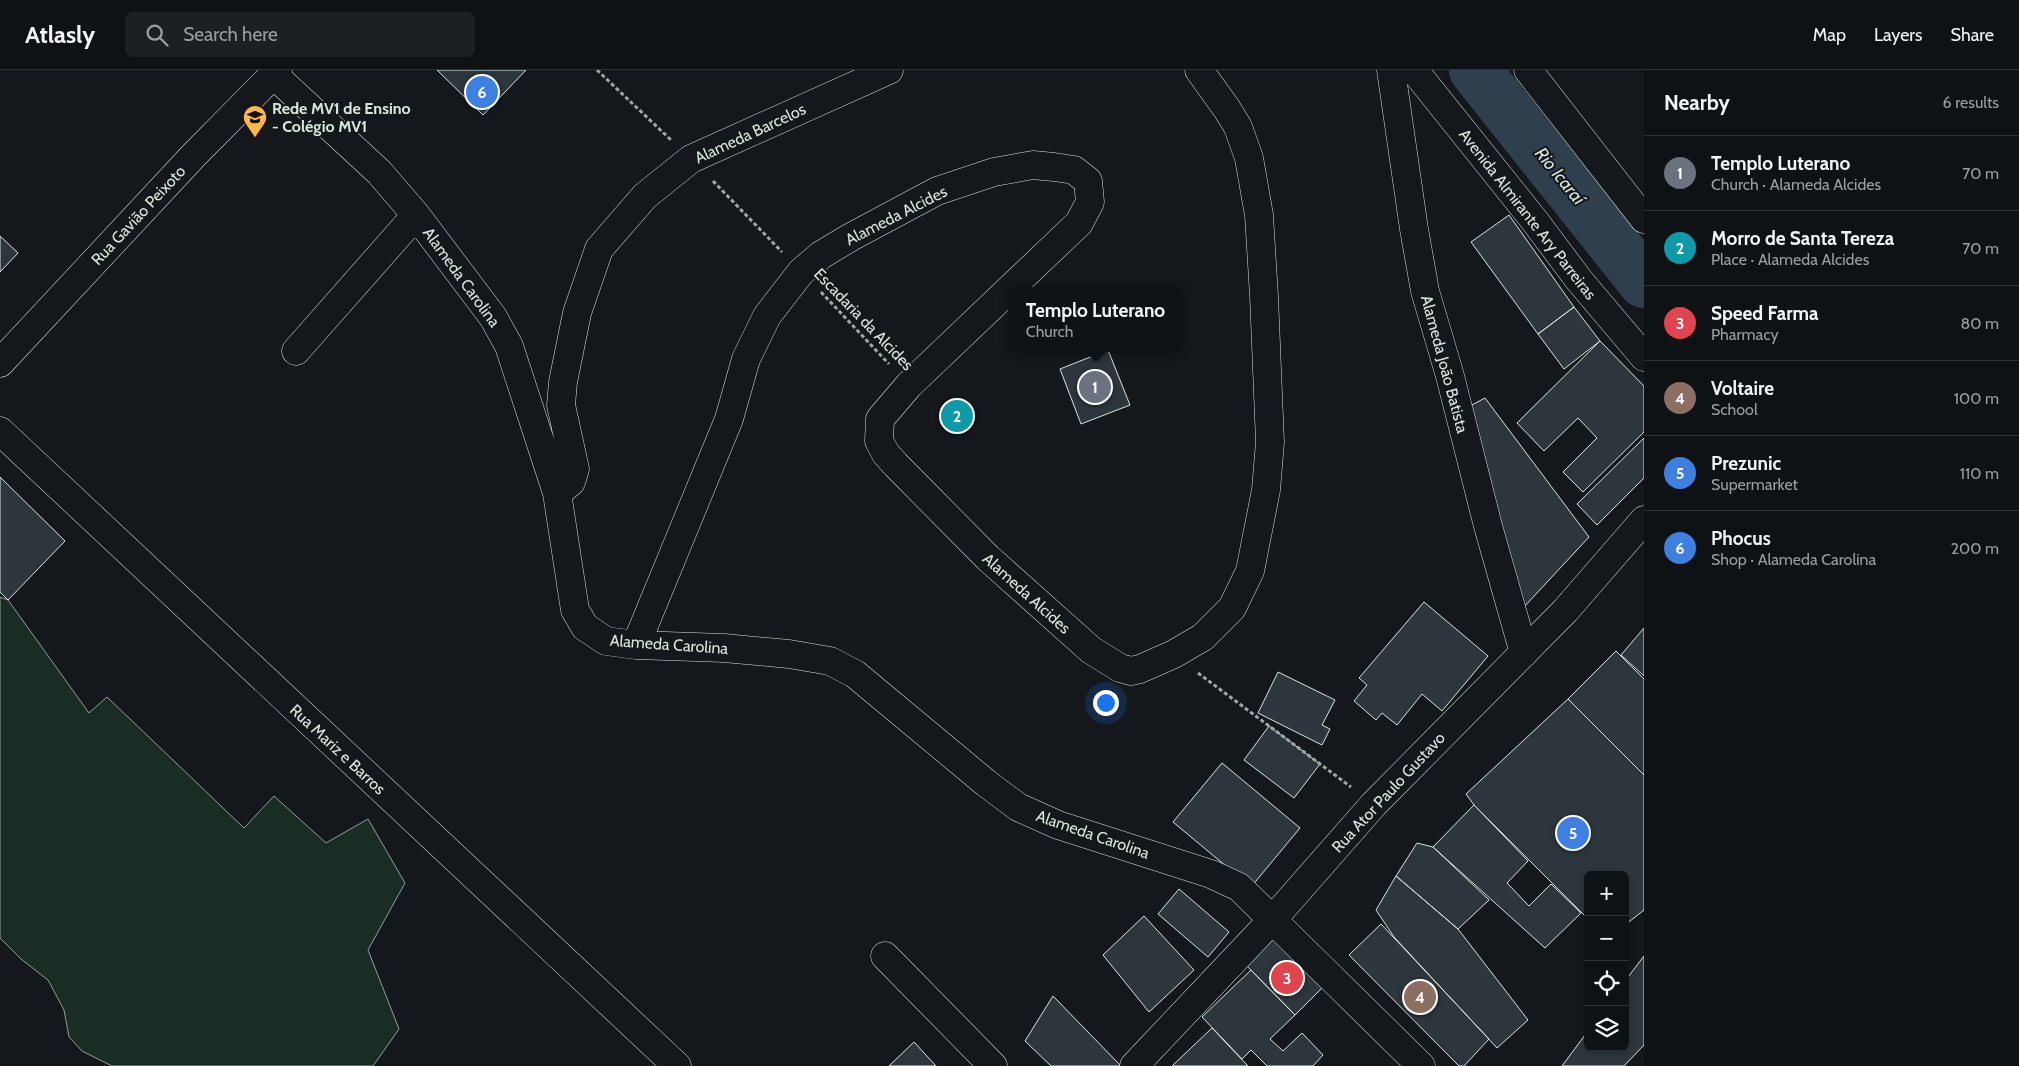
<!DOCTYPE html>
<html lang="en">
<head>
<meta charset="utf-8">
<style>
  :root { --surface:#0f1215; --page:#1d2022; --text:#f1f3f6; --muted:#9b9ea0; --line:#2f3234; --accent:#ffb74d }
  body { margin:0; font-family:Cabin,sans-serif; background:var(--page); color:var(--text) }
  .controls { position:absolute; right:15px; bottom:15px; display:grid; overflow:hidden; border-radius:8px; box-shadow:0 2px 8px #0003 }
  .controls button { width:45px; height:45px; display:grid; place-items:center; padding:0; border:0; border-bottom:1px solid var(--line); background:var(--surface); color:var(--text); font:25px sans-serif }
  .you { position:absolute; left:1105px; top:632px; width:18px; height:18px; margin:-12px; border:4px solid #fff; border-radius:50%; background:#1a73e8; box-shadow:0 0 0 8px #1a73e833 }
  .badge { display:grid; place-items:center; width:32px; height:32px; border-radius:50%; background:var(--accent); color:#fff; font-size:16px; font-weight:700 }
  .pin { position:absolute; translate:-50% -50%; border:2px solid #fff; box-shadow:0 1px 5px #0006 }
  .popup { position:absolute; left:1008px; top:217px; width:175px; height:65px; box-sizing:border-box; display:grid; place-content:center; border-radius:8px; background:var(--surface); filter:drop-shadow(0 1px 4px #0005); font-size:16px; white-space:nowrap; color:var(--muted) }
  .popup b { font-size:19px; color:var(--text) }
  .popup::after { content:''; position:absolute; left:50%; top:100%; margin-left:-10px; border:10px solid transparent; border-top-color:var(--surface) }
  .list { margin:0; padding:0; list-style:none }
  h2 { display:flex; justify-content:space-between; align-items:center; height:65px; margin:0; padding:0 20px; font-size:21px }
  h2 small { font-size:16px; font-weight:400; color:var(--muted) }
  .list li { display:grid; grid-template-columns:32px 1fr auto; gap:15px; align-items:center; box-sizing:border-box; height:75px; padding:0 20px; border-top:1px solid var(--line) }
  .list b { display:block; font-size:19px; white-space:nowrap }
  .list p { margin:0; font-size:16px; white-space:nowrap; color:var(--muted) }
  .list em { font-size:16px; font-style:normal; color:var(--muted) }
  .icon { flex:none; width:28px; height:28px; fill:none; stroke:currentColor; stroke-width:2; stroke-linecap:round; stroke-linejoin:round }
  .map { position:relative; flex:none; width:1644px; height:996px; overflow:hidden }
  header { display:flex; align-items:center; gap:30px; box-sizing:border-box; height:70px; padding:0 25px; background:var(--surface); border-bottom:1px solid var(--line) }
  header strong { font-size:24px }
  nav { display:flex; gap:28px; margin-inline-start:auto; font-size:18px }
  .search { width:350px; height:45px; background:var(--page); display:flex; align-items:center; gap:12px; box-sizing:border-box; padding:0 18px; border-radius:8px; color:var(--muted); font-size:19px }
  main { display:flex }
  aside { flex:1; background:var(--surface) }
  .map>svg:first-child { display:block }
</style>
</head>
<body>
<header>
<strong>Atlasly</strong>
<div class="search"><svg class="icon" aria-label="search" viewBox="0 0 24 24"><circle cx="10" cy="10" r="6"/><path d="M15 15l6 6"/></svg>Search here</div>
<nav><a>Map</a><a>Layers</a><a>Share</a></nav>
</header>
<main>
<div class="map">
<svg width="1644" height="996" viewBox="0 0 1644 996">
  <rect width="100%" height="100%" fill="#14181c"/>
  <path fill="#1a2d24" stroke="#939e99" d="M0 527 8 530 89 643 107 627 244 758 274 726 326 773 368 749 405 813 368 880 399 959 373 996H112L82 981 69 967 64 940 48 910 21 889 0 868Z"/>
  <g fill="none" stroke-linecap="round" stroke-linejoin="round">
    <path stroke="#2f3f4d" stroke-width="52" d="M1475 0 1644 212"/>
  </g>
  <path fill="#2c363c" stroke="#d8e6dc" d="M437 0H526L483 45Z
    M1509 145 1574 237 1538 264 1471 172Z
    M0 166 18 183 0 202Z
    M1574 237 1600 271 1564 299 1538 264Z
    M1600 271 1644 316V362L1583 422 1563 402 1597 368 1578 348 1544 381 1517 353Z
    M1108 280 1130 335 1081 354 1060 299Z
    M1485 328 1589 467 1523 538 1470 336Z
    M1644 368V408L1597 455 1577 434Z
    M0 407 65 471 8 530 0 522Z
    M1424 532 1488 586 1442 641 1422 624 1397 655 1382 643 1376 650 1354 631 1367 615 1359 608Z
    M1644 558V606L1621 585Z
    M1616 581 1644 609V705L1568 629Z
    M1278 602 1335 630 1322 655 1330 659 1322 675 1258 643Z
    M1568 629 1644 705V840L1625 855V805H1588V849L1474 735 1466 724Z
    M1269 656 1320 694 1294 728 1244 690Z
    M1222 693 1300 758 1251 817 1173 752Z
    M1474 735 1528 791 1507 813 1529 836 1551 814 1581 843 1545 878 1433 777Z
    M1417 773 1433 777 1489 830 1458 859 1396 806Z
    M1396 806 1458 859 1528 950 1497 978 1394 867 1376 840Z
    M1179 819 1229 862 1208 887 1158 844Z
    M1144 846 1194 900 1149 942 1103 885Z
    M1381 854 1489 969 1464 996H1459L1349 885Z
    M1274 864 1324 916 1295 945 1244 893Z
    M1644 886V975L1624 996H1562L1588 961V977H1625V911Z
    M1251 900 1295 945 1270 969 1283 981 1302 963 1323 985 1313 996H1267L1251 980 1242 989 1202 947Z
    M1053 926 1121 996H1051L1025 971Z
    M1212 958 1248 996H1172Z
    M914 972 936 996H889Z"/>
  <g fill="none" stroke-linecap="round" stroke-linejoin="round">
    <g stroke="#d8e6dc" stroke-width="29">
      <path id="minor" d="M1391 0 1414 159 1425 221 1450 306 1488 456 1524 583
        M274 5 379 102 416 145 493 247 509 276 557 423 575 540 585 557 606 571 636 575 724 578 789 584 830 591 855 604 986 713 1018 737 1058 755 1211 804 1239 817 1421 996
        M296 281 416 145
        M557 423 571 412 575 399 561 335 563 312 577 243 599 179 645 126 691 89 889 0
        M636 575 729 349 746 289 767 246 801 202 821 185 851 167 937 121 994 102 1033 95 1054 97 1074 100 1088 111 1090 132 1079 153 909 315 880 349 879 371 886 384 896 395 988 488 1091 580 1120 598 1131 601 1140 599 1174 584 1203 567 1232 538 1250 501 1266 420 1270 372 1264 226 1259 145 1249 88 1238 57 1227 39 1199 0
        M885 886 993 996
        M1134 996 1273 849 1374 734 1565 541 1644 450"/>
    </g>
    <g stroke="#d8e6dc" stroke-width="29">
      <path id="major" d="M1414 0 1534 150 1579 210 1644 287
        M1528 0 1644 149
        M0 293 194 85 278 0
        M0 361 677 996"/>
    </g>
    <path stroke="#9da8a2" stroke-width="3" stroke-dasharray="4 2.5" stroke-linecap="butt" d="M597 0 671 70
      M713 111 782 182
      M821 222 889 294
      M1198 603 1351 717"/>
    <use href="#minor" stroke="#14181c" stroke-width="28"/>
    <use href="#major" stroke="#14181c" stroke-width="28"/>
  </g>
  <defs>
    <g id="school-pin" transform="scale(1.25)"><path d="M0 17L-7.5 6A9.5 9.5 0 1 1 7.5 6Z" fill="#ffb74d" stroke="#14181c"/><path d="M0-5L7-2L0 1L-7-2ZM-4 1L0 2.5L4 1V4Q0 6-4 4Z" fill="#111"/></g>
  </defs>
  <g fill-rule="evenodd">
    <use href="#school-pin" x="255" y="47"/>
  </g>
  <g text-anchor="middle" stroke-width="4" stroke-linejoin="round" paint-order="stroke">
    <g font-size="16" font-weight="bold" fill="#d8e6dc" stroke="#14181c" text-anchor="start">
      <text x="272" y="44">Rede MV1 de Ensino<tspan x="272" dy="18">- Colégio MV1</tspan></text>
    </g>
    <g font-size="16" fill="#d8e6dc" stroke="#14181c">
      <text transform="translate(750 63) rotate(-25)" y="6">Alameda Barcelos</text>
      <text transform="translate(1528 144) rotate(52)" y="6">Avenida Almirante Ary Parreiras</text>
      <text transform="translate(138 145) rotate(-47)" y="6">Rua Gavião Peixoto</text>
      <text transform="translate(896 145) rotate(-27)" y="6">Alameda Alcides</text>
      <text transform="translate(462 207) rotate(54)" y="6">Alameda Carolina</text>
      <text transform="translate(864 249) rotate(46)" y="6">Escadaria da Alcides</text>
      <text transform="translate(1445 294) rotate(75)" y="6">Alameda João Batista</text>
      <text transform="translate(1027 523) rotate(42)" y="6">Alameda Alcides</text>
      <text transform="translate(669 574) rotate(4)" y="6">Alameda Carolina</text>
      <text transform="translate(338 679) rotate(43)" y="6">Rua Mariz e Barros</text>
      <text transform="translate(1388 722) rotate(-47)" y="6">Rua Ator Paulo Gustavo</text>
      <text transform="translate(1093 764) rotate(19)" y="6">Alameda Carolina</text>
    </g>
    <g font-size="18" font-style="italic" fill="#d8e6dc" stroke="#14181c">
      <text transform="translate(1560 106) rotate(51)" y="6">Rio Icaraí</text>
    </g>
  </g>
</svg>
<div class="controls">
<button>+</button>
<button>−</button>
<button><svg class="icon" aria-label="locate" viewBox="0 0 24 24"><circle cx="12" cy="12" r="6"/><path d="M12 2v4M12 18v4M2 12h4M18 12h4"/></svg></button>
<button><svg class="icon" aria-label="layers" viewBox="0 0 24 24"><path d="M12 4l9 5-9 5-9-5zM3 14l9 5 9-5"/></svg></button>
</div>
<div class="you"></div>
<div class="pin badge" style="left:1095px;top:317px;background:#6b7280">1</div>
<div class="popup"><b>Templo Luterano</b>Church</div>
<div class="pin badge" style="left:957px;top:346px;background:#0f9aa8">2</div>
<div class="pin badge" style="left:1287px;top:908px;background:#e0444e">3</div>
<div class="pin badge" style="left:1420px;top:927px;background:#8d6e63">4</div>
<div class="pin badge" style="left:1573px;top:763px;background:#3f7fe0">5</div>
<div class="pin badge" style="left:482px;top:22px;background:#3f7fe0">6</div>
</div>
<aside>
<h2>Nearby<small>6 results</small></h2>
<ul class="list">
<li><span class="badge" style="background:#6b7280">1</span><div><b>Templo Luterano</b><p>Church · Alameda Alcides</p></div><em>70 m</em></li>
<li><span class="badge" style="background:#0f9aa8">2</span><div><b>Morro de Santa Tereza</b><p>Place · Alameda Alcides</p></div><em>70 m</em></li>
<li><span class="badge" style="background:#e0444e">3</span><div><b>Speed Farma</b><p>Pharmacy</p></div><em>80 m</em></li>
<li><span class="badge" style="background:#8d6e63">4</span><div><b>Voltaire</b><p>School</p></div><em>100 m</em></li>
<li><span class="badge" style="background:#3f7fe0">5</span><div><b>Prezunic</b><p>Supermarket</p></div><em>110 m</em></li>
<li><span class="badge" style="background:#3f7fe0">6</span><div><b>Phocus</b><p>Shop · Alameda Carolina</p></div><em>200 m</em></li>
</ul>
</aside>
</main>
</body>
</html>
